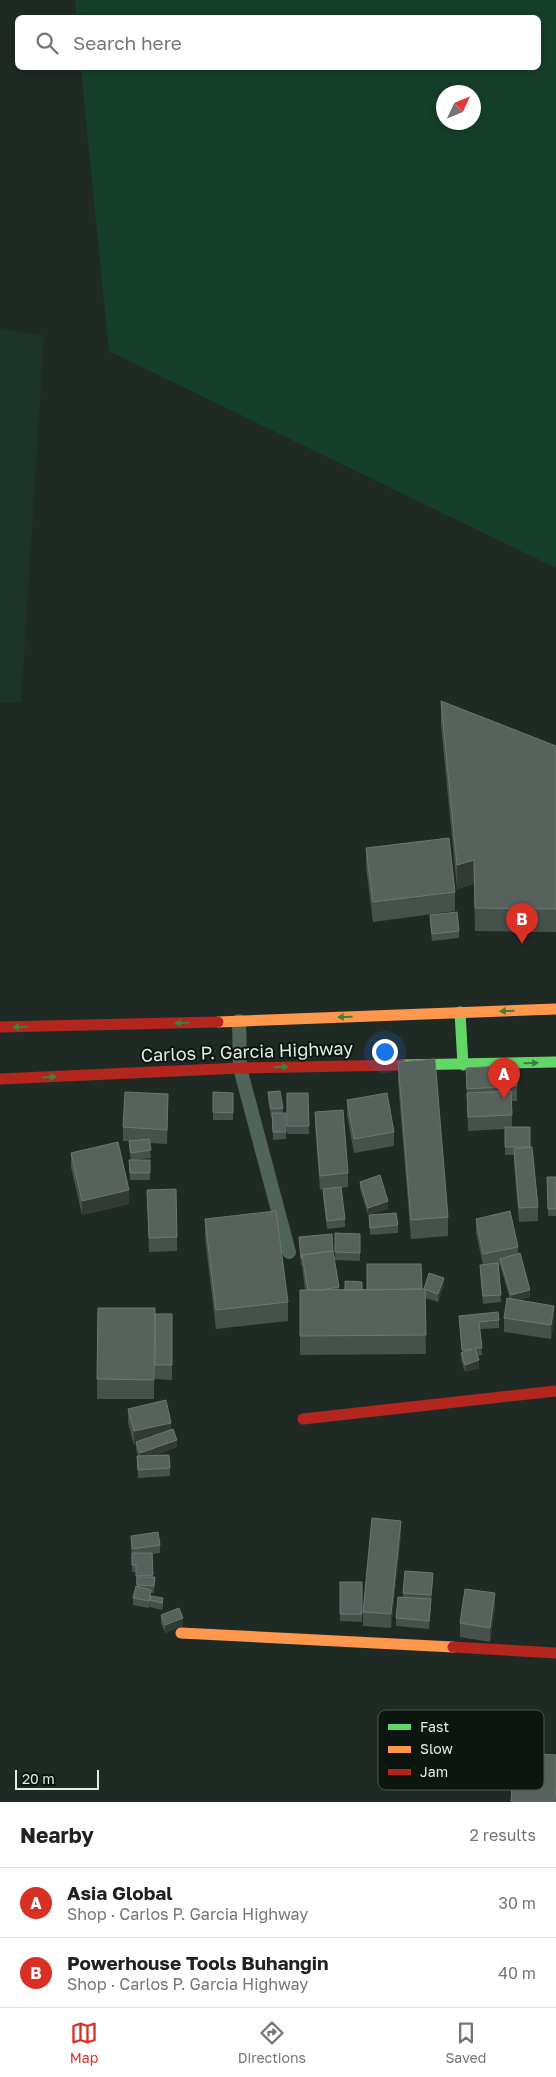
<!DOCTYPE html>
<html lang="en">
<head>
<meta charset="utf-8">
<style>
  :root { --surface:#fff; --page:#f2f2f2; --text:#202124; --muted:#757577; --line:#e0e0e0; --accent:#d93025 }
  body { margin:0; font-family:"Golos Text",sans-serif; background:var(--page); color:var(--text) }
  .compass { position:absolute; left:436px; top:85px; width:45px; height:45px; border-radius:50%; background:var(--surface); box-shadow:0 2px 8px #0003; rotate:46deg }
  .scale { position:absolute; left:15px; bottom:12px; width:84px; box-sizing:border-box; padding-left:5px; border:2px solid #e0ede5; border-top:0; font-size:14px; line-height:18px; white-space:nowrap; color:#e0ede5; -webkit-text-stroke:4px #0c1510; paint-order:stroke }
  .you { position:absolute; left:384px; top:1051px; width:18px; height:18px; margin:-12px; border:4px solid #fff; border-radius:50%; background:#1a73e8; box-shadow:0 0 0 8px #1a73e833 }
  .badge { display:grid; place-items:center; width:32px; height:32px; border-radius:50%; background:var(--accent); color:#fff; font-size:16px; font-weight:700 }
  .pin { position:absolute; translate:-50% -41px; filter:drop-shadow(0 1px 2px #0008) }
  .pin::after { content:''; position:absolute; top:26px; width:18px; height:15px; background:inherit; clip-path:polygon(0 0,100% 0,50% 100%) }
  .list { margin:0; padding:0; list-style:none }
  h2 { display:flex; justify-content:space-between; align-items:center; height:65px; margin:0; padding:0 20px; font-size:21px }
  h2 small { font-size:16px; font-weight:400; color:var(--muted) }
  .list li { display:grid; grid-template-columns:32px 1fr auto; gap:15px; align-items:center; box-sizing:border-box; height:70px; padding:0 20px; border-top:1px solid var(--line) }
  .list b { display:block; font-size:19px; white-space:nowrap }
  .list p { margin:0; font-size:16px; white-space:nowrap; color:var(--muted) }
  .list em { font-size:16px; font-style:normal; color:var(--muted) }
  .icon { flex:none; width:28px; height:28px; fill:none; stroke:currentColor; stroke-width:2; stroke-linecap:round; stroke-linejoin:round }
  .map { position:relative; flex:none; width:556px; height:1802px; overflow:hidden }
  .search { position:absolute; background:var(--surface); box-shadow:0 2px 8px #0003; left:15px; right:15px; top:15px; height:55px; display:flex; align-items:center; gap:12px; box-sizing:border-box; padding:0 18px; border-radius:8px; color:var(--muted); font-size:19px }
  .sheet { height:205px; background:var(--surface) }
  nav { display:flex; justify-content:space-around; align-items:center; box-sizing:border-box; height:70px; border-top:1px solid var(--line); background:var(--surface); font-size:14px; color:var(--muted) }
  nav a { display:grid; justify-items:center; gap:2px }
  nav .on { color:var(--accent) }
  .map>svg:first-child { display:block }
</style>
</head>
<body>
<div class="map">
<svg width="556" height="1802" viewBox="0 0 556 1802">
  <rect width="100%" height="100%" fill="#202a25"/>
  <path fill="#1d3528" d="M0 328 44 336 21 702 0 703Z"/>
  <path fill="#153f2b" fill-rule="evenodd" d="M75 0H556V568L109 351 81 68H538V18H76ZM444 92H474V122H444Z"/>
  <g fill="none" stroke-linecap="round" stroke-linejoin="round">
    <path stroke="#50645a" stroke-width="14" d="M239 1021 240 1068 289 1252"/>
    <path stroke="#63d668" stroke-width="11" d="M460 1012 463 1065
      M402 1065 556 1062"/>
    <path stroke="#ff974d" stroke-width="11" d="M218 1022 556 1009
      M181 1633 453 1647"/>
    <path stroke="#b3261e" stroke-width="11" d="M0 1027 218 1022
      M0 1079 240 1068 402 1065
      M303 1419 556 1391
      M453 1647 556 1653"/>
  </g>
  <path fill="#47514c" d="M441 701 556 746V932L475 931 474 884 457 889 441 725Z
    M366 848 455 892V911L373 922 366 867Z
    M430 915 459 931V938L432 941 430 923Z
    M398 1062 448 1217V1236L411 1239 398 1082Z
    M466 1068 517 1086V1101H512V1127H530V1148L538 1207V1221L519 1222 514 1163V1155H505V1129L468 1131Z
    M213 1092 233 1093V1120H213Z
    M268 1092 283 1108V1113H286V1139L273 1140 272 1117H271L268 1100Z
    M287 1093H308L309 1134H287Z
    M347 1100 394 1132V1146L354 1153 347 1115Z
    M168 1108 167 1144 149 1143 151 1158 133 1160 150 1173V1180H130L129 1160H131L129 1148V1141H123V1127Z
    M315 1112 348 1173V1187L341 1188 345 1219V1227L327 1229 323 1196V1189L320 1190 315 1126Z
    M71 1153 129 1204 82 1215 71 1167Z
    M547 1177H556V1216H548Z
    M360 1182 388 1209 368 1215 360 1189Z
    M147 1190 177 1237V1251L149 1252Z
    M369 1215 398 1225V1233L370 1235Z
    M205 1219 288 1302V1321L216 1329 205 1238Z
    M476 1219 518 1247V1254L530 1297 519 1300 554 1320 551 1339 504 1332V1318L510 1299 500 1265H499L501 1302 483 1304 480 1273V1265H483L476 1233Z
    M335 1233 360 1234V1261L335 1260Z
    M299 1237 333 1251 339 1290 424 1289 444 1285 438 1302 425 1298 426 1354 300 1355V1290H305L302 1265H301Z
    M98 1308 155 1314H172V1380L155 1379V1330L154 1399H97Z
    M459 1316 499 1320V1328L480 1329 482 1355 477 1356 479 1368 465 1372 461 1360 462 1353Z
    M128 1409 171 1430 177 1447 154 1456 170 1468V1476L138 1478 137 1456H138L136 1450V1445H134L128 1423Z
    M401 1535 391 1628 363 1626V1612Z
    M131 1536 160 1545V1553L153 1554V1577H155L154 1593H151V1596L163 1598V1606L162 1610 150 1607V1603L149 1608 133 1605V1598L137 1587V1584H136V1572H132Z
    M433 1580 429 1629 396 1626V1618L403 1597V1593Z
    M340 1582H362V1622L340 1621Z
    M495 1608 490 1642 460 1637V1623Z
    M161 1615 183 1626 165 1633 161 1623Z"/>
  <path fill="#313a35" d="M474 860V884L457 889V865Z
    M168 1094V1108L167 1144V1130Z
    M129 1190V1204L82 1215V1201Z
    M388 1201V1209L368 1215V1208Z
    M444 1278V1285L438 1302V1294Z
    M530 1290V1297L511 1302V1295Z
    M554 1306V1320L551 1339V1325Z
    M479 1360V1368L465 1372V1365Z
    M171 1423V1437L136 1442V1445H134V1431Z
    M177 1440V1447L140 1461V1453Z
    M401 1521V1535L391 1628V1614Z
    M495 1593V1608L490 1642V1628Z
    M183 1618V1626L165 1633V1625Z"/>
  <path fill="#58625c" stroke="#6d7772" d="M441 701 556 746V909L475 908 474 860 457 865Z
    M449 838 455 892 373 902 366 848Z
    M457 912 459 931 432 934 430 915Z
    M435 1059 448 1217 411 1220 398 1062Z
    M516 1065 517 1086 467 1089 466 1068Z
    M280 1091 283 1108 271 1109 268 1092Z
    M511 1091 512 1115 468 1117 467 1093Z
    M125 1092 168 1094 167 1130 123 1127Z
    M213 1092 233 1093V1113L213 1112Z
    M287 1093H308L309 1126H287Z
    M387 1093 394 1132 354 1139 347 1100Z
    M343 1110 348 1173 320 1176 315 1112Z
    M272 1113H286V1132H273Z
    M505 1127H530V1147H505Z
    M149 1139 151 1150 131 1153 129 1141Z
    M118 1142 129 1190 82 1201 71 1153Z
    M532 1147 538 1207 519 1208 514 1149Z
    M129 1160H150V1173H130Z
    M380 1175 388 1201 368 1208 360 1182Z
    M547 1177H556V1209H548Z
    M341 1187 345 1219 327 1221 323 1189Z
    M176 1189 177 1237 149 1238 147 1190Z
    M276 1211 288 1302 216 1310 205 1219Z
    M510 1211 518 1247 483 1254 476 1219Z
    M396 1213 398 1225 370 1228 369 1215Z
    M335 1233 360 1234V1253L335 1252Z
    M332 1234 333 1251 302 1255 303 1258H301L299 1237Z
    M333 1251 339 1287 321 1290H308L302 1255Z
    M520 1253 530 1290 511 1295 500 1259Z
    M498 1263 501 1295 483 1296 480 1265Z
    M367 1264H421L422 1289 367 1290Z
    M429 1273 444 1278 438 1294 424 1289Z
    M345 1281 362 1282V1290H345Z
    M425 1289 426 1335 300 1336V1290Z
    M507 1298 554 1306 551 1325 504 1318Z
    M98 1308H155L154 1380 97 1379Z
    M498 1312 499 1320 479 1322 482 1348H475L479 1360 465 1365 461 1353 472 1349 462 1350 459 1316Z
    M155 1314H172V1365H155Z
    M166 1400 171 1423 134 1431 128 1409Z
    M173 1429 177 1440 140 1453 136 1442Z
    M169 1455 170 1468 138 1470 137 1456Z
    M372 1518 401 1521 391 1614 363 1612Z
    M158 1532 160 1545 132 1549 131 1536Z
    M132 1553H152L153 1575 136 1576V1565H132Z
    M405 1571 433 1573 431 1595 403 1593Z
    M137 1577H155L154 1586 137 1585Z
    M340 1582H362V1614H340Z
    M136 1586 151 1590 149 1601 133 1598Z
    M465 1589 495 1593 490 1628 460 1623Z
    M151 1596 163 1598 162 1603 150 1600Z
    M398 1597 431 1599 429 1621 396 1618Z
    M179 1608 183 1618 165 1625 161 1615Z
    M514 1752 556 1755V1779L555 1802H511Z"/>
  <defs><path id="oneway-solid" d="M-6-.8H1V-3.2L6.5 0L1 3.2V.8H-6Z" transform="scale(1.25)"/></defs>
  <g fill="#3c7f40">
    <use href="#oneway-solid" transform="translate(507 1011) rotate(178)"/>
    <use href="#oneway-solid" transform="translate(345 1017) rotate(178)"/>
    <use href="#oneway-solid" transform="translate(182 1023) rotate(179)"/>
    <use href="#oneway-solid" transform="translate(20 1027) rotate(179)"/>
    <use href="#oneway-solid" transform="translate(531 1063) rotate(-2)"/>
    <use href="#oneway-solid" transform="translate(281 1067) rotate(-1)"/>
    <use href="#oneway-solid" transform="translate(49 1077) rotate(-3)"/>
  </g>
  <g text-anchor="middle" stroke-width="4" stroke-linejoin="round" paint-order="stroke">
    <g font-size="18" fill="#e0ede5" stroke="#0c1510">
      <text transform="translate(247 1052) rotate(-2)" y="6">Carlos P. Garcia Highway</text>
    </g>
  </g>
  <rect x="378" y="1710" width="166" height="80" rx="8" fill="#0c1510" stroke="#4c5650" stroke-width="1"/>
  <rect x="388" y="1724" width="23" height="6" fill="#63d668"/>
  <rect x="388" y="1746" width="23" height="7" fill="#ff974d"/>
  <rect x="388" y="1769" width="23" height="6" fill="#b3261e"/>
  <g font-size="14" fill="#e0ede5">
    <text x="420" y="1732">Fast</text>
    <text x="420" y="1754">Slow</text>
    <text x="420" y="1777">Jam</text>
  </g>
</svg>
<svg class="compass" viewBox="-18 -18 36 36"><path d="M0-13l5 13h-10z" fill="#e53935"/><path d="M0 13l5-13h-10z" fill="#757577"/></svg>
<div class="scale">20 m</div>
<div class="you"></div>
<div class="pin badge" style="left:504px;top:1099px">A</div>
<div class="pin badge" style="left:522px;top:944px">B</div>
<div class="search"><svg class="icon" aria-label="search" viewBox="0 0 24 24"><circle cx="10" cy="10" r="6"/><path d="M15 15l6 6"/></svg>Search here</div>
</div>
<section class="sheet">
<h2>Nearby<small>2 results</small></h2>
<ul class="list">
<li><span class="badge">A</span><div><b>Asia Global</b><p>Shop · Carlos P. Garcia Highway</p></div><em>30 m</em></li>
<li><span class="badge">B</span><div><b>Powerhouse Tools Buhangin</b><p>Shop · Carlos P. Garcia Highway</p></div><em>40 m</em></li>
</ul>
</section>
<nav>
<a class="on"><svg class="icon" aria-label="map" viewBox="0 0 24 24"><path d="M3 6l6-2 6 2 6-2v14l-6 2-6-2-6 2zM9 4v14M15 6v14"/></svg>Map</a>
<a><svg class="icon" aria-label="directions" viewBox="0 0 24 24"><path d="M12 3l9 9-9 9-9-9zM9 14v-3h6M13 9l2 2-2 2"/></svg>Directions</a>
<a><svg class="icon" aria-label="saved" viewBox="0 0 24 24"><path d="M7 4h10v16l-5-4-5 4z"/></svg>Saved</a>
</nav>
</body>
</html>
